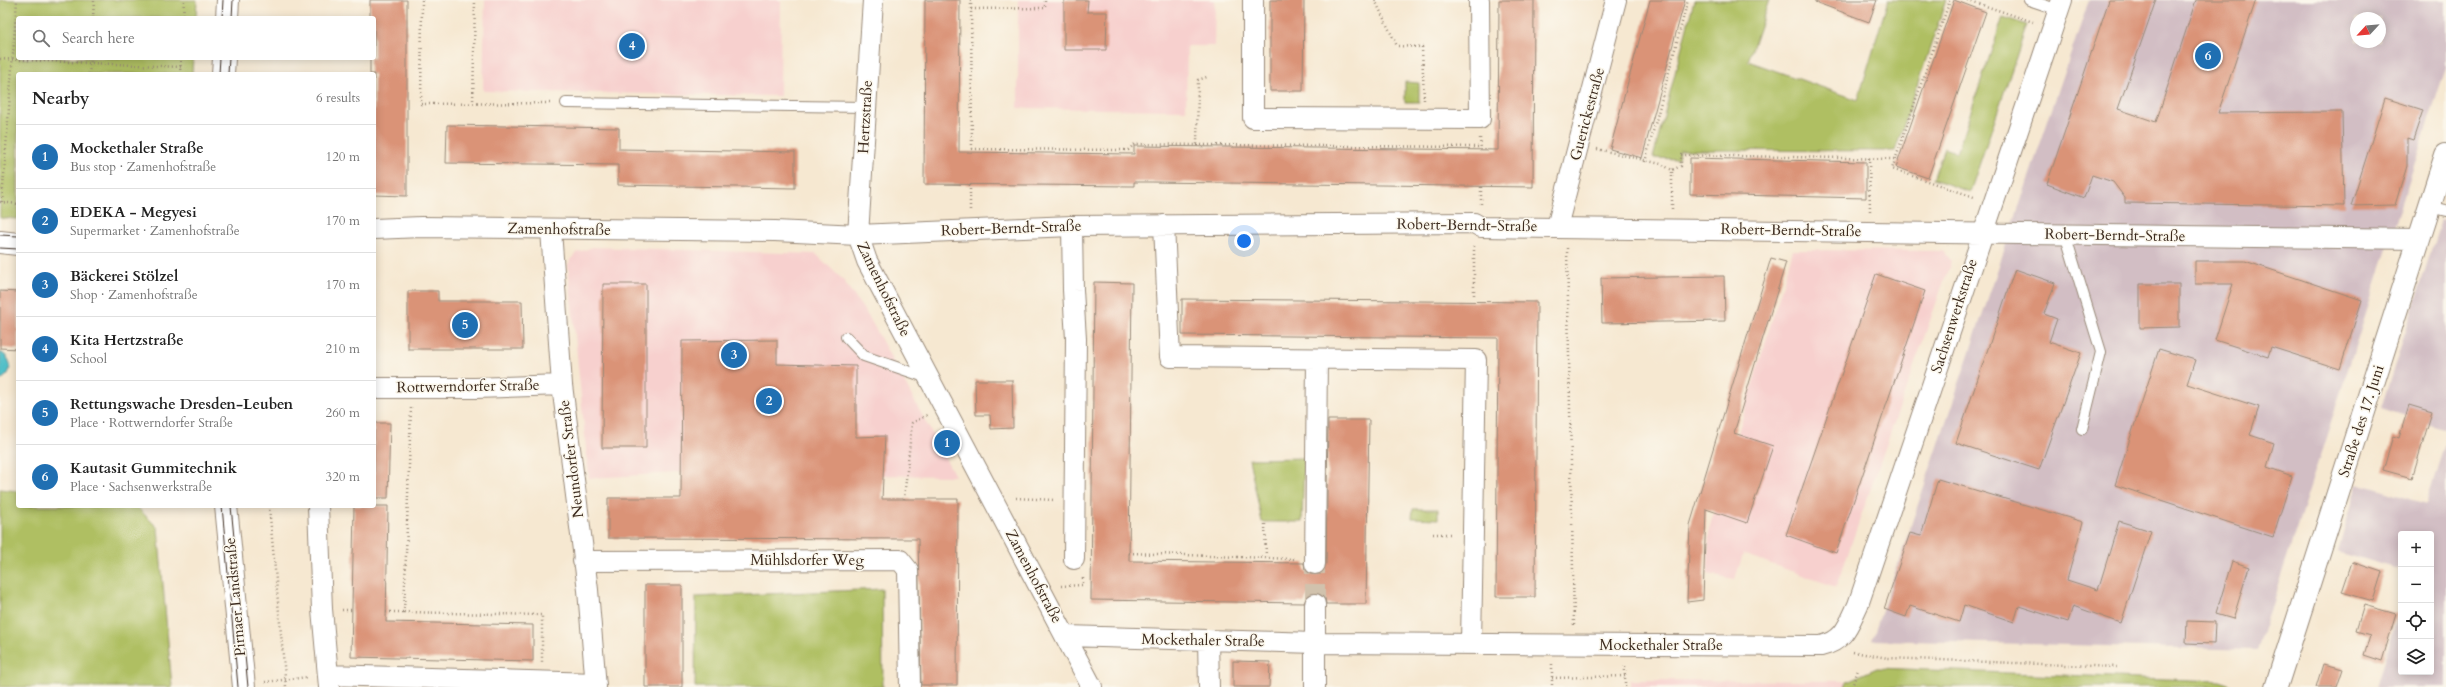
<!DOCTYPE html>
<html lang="en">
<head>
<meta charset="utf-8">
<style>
  :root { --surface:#fff; --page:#f2f2f2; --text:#222; --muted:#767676; --line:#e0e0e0; --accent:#1f6fb2 }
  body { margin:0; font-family:Cardo,serif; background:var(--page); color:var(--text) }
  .controls { position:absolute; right:12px; bottom:12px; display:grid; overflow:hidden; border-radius:4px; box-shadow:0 2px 10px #0003 }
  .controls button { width:36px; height:36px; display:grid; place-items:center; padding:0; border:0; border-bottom:1px solid var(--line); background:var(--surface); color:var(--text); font:20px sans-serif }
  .compass { position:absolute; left:2350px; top:12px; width:36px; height:36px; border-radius:50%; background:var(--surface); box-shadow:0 2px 10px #0003; rotate:244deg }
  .you { position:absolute; left:1244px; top:241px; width:14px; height:14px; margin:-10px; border:3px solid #fff; border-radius:50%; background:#1a73e8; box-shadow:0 0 0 6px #1a73e833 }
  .badge { display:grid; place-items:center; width:26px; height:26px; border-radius:50%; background:var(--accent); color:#fff; font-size:13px; font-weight:700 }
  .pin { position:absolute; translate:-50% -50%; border:2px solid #fff; box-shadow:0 1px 4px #0006 }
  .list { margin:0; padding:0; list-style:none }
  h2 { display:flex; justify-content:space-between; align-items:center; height:52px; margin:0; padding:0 16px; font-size:17px }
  h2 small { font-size:13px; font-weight:400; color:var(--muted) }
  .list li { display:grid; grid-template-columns:26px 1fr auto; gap:12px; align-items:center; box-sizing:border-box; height:64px; padding:0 16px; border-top:1px solid var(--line) }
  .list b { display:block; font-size:15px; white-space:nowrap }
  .list p { margin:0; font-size:13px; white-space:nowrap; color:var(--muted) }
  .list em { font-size:13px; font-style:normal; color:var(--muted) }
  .icon { flex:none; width:22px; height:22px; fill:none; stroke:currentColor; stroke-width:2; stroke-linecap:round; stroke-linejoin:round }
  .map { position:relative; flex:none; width:2446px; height:687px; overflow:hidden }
  .search { position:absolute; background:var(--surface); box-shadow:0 2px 10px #0003; left:16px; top:16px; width:360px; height:44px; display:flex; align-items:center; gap:10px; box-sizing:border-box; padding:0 14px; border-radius:4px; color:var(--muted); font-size:15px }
  .panel { position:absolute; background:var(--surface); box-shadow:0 2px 10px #0003; left:16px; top:72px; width:360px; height:436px; border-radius:4px }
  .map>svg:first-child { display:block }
</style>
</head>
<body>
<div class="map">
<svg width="2446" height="687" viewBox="0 0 2446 687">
  <rect width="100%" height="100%" fill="#fbf7ec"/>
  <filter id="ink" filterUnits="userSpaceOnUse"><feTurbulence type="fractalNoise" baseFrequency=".025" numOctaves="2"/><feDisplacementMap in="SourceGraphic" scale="8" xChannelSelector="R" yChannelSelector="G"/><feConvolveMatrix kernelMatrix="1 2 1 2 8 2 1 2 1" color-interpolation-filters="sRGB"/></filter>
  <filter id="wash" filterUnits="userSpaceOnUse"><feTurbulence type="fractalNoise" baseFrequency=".012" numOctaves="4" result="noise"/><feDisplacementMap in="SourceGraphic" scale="16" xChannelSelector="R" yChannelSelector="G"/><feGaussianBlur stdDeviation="0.9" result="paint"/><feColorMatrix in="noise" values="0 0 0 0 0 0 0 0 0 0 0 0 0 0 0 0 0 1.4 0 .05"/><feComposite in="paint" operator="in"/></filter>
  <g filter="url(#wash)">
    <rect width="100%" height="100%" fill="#f6e8d1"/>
    <path fill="#f7d0ce" d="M485 0H781L780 96 483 91Z
      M1018 0H1215L1214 46H1187L1186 110 1018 108Z
      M593 247 816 254 843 280 870 319 955 476 677 473 589 478 568 264 576 253Z
      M1793 250 1944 251 1951 261 1836 587 1743 554 1735 579 1708 574 1709 529Z
      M1631 680 1847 681 1845 687H1631Z"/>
    <path fill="#d2bec4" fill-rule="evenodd" d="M2089 0H2446V67L2257 650 1872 640ZM2356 18H2380V42H2356Z
      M2441 220 2446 222V429L2381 408Z
      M2446 440V687H2376L2401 605V672H2431V534H2401V570L2338 551 2358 483 2426 504Z"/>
    <path fill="#afbf62" stroke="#757440" d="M0 0H197L196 18H18V58H193L192 74H18V219L0 218Z
      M1694 0H1769L1748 61 1858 100 1888 0H1946L1895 151 1679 150 1678 159 1653 158Z
      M2003 17 2027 25 1970 192 1933 179 1944 148 1957 152Z
      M1405 82 1419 83V102H1405Z
      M1304 458 1302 522H1262L1249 459Z
      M0 489 18 491V506H136L158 528 172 687H0Z
      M1413 509H1438V519L1412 518Z
      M882 589 883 687H695L696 597Z
      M1877 668 2219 681 2237 687H1845L1847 681Z"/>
    <path fill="#51bfc8" stroke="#467473" d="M0 352C13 358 14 374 0 380Z"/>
    <g id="blocks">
      <path fill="#da9377" d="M370 0H407V196L374 195V74H370V58H374V18H370Z
        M925 0H960L959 152 1134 154V146L1498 150 1499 0H1534L1533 187 1150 182H1134V186L924 184Z
        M1064 0H1088L1087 12H1107L1106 50H1064Z
        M1270 0H1304L1303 91H1270Z
        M1650 0H1685L1642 158 1610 149Z
        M1815 0H1877L1869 22 1815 2Z
        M1954 0 1986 12 1928 178 1896 167Z
        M2109 0H2156L2118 109 2156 122 2196 0H2256L2218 113 2342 112 2344 206 2125 203V198L2113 182 2092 175 2084 198 2047 184Z
        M2385 98 2423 110 2413 140 2407 138V166L2395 205 2351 206Z
        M447 125 619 128V149L795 152V188L618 185V165L446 163Z
        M1690 158 1866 162V198L1690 194Z
        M1771 258 1786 262 1734 433 1773 446 1747 523 1706 509 1703 600 1687 602 1690 525Z
        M2195 261H2245L2362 300 2340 369 2271 347 2268 357 2215 340 2233 284H2195Z
        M2015 269 2055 283 2044 314 2057 319 2049 342 2081 353 2039 470 1956 443Z
        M1876 274 1925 291 1836 553 1786 535Z
        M1724 276 1725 321 1602 323 1601 278Z
        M1094 282 1132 283 1129 561 1304 563 1305 570 1310 574H1321L1326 564 1328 420H1369L1366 604H1326L1325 598 1315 593 1309 594 1304 603 1091 600Z
        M603 284H646V448H602Z
        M2140 284H2179V327L2140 328Z
        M0 291 18 292V349L0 348Z
        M408 291H438V301H522L523 349H408Z
        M1182 299 1537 302 1535 597H1496L1498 338 1182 335Z
        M777 340V364L856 366V437L885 436 882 499H958L957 685H921L918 539 608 538V498H681L682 341Z
        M2159 349 2195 360 2187 384 2259 407 2250 435 2274 443 2267 467 2292 476 2273 537 2115 485Z
        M975 380H1012L1013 428 991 429 990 415H976Z
        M2409 405 2432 412 2412 478 2383 470 2393 436 2399 438Z
        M374 423H390L388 498H374Z
        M1938 479 2083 522 2067 580 2098 590 2119 521 2151 531 2121 623 2073 606 2068 622 2019 606 2014 622 1964 605 1959 622 1910 606 1906 617 1884 609 1910 533 1921 536Z
        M354 506H388L386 622 533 625V661L351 657Z
        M2232 561 2249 567 2233 619 2216 614Z
        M2352 562 2382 572 2373 601 2342 592Z
        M645 585H682V687H645Z
        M2364 605 2396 614 2382 661 2364 655 2370 635 2356 631Z
        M2187 621 2215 622 2214 644 2186 643Z
        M1233 661 1270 662 1269 687H1233Z
        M2323 664 2343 669 2337 687H2316Z"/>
    </g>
  </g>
  <g filter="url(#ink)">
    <use href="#blocks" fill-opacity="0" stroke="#988978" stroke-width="1"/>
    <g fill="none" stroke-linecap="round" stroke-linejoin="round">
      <path stroke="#d1c2ad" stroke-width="20" stroke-dasharray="20 10" stroke-linecap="butt" d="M1315 604V564"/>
      <g stroke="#988978" stroke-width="12">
        <path id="service" d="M2029 0 2059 10
          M566 103 865 107
          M2429 207 2446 211
          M2065 234 2101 352 2082 429
          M846 337 864 356 928 378"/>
      </g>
      <g stroke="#988978" stroke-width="22">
        <path id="minor" d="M873 0 858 235 867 261 1092 687
          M1253 0V118L1480 119 1479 0
          M1164 225 1170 357 1476 360 1471 644
          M1072 226 1073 290 1076 339 1074 559
          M1557 227 1616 0
          M374 229 421 227 775 231 858 235 1072 226 1474 223 1481 227 2419 239
          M551 230 562 385 588 590 596 687
          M374 388H475L562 385
          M318 506 322 609 329 687
          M583 561 900 560 908 570 910 687
          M1315 564 1317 359
          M1066 636 1316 643 1821 646C1844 641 1848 626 1858 605L2062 0
          M1208 640 1209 687
          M328 675 596 683
          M1315 687V604"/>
      </g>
      <g stroke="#988978" stroke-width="24">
        <path id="tertiary" d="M227 18 228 0
          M223 74 224 58
          M0 242 18 244
          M226 506 244 687
          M2276 687 2446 155"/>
      </g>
      <path stroke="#988978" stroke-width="2.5" stroke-dasharray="1 3" stroke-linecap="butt" d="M422 0 421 104 551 103
        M971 0 972 152
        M1375 0 1397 46 1422 47 1424 100
        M1950 0 1892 169 1974 197
        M1968 0 2033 22
        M971 9 1045 8V0
        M93 18 94 0
        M183 18 184 0
        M0 59 181 67
        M89 74 91 58
        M180 74 181 58
        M473 104 475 0
        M1480 138 1481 150
        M1197 145 1480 147
        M972 149 1128 150 1135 144 1197 145 1198 80 1207 77
        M1597 149 1661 164 1672 170
        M1869 158 1870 211
        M1645 162 1688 0
        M0 202 18 204
        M2 202 17 0
        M1481 204V186
        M1672 209V170L1681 166V155L1895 159
        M970 210V185
        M1474 246V297
        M1567 248 1574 625
        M411 408 404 612 542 615V662
        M1016 498 1055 500
        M904 499 912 423 927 415
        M269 506 286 687
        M1265 524 1266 558
        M1433 534H1453
        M1129 553 1295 559
        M1061 586 1083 585V577
        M342 610H352
        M386 612H404
        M1853 652 1888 658 2117 667
        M1552 664V687
        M1552 678 1625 676
        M265 682 308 677
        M1625 687V664
        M1852 687 1858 670"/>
      <use href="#service" stroke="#fff" stroke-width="10"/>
      <use href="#minor" stroke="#fff" stroke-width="20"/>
      <use href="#tertiary" stroke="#fff" stroke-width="22"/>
      <path stroke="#3b2a1e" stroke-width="1" d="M222 18 223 0
        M232 18 233 0
        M219 74 220 58
        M228 74 229 58
        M0 235 18 236
        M0 248 18 249
        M222 506 238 687
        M231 506 248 687"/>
    </g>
  </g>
  <g text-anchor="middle" stroke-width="3" stroke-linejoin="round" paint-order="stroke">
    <g font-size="15" fill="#3b2a1e" stroke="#fbf7ec">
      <text transform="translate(1587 114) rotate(-75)" y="5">Guerickestraße</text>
      <text transform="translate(865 117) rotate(-87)" y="5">Hertzstraße</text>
      <text transform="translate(1467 225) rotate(1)" y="5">Robert-Berndt-Straße</text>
      <text transform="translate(1011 228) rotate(-2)" y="5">Robert-Berndt-Straße</text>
      <text transform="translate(559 229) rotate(1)" y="5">Zamenhofstraße</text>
      <text transform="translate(1791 230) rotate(1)" y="5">Robert-Berndt-Straße</text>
      <text transform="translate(2115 235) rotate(1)" y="5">Robert-Berndt-Straße</text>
      <text transform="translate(884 289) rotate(64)" y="5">Zamenhofstraße</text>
      <text transform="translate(1954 316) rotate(-72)" y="5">Sachsenwerkstraße</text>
      <text transform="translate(468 386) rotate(-1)" y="5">Rottwerndorfer Straße</text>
      <text transform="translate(2361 421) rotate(-72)" y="5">Straße des 17. Juni</text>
      <text transform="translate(571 459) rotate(-97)" y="5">Neundorfer Straße</text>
      <text x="807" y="565">Mühlsdorfer Weg</text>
      <text transform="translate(1034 576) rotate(62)" y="5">Zamenhofstraße</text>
      <text transform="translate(235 597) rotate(-95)" y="5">Pirnaer Landstraße</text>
      <text transform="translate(1203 640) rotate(1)" y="5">Mockethaler Straße</text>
      <text x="1661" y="650">Mockethaler Straße</text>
    </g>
  </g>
</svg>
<div class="controls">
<button>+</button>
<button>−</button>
<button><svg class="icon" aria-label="locate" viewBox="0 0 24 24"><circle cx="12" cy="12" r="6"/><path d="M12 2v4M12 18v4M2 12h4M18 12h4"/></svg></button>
<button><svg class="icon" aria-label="layers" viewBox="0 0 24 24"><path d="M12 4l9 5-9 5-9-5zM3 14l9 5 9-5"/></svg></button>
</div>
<svg class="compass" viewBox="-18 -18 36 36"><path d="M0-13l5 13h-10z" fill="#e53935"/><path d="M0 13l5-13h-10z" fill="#767676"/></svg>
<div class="you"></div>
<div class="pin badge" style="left:947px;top:443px">1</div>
<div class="pin badge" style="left:769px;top:401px">2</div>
<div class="pin badge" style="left:734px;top:355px">3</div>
<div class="pin badge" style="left:632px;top:46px">4</div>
<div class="pin badge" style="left:465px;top:325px">5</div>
<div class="pin badge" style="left:2208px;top:56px">6</div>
<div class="search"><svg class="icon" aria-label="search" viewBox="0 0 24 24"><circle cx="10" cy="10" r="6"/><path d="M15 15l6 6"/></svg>Search here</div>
<section class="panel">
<h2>Nearby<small>6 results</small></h2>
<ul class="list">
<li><span class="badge">1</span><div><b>Mockethaler Straße</b><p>Bus stop · Zamenhofstraße</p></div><em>120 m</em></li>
<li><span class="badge">2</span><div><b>EDEKA - Megyesi</b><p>Supermarket · Zamenhofstraße</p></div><em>170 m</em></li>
<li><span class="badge">3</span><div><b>Bäckerei Stölzel</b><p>Shop · Zamenhofstraße</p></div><em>170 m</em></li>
<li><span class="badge">4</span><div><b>Kita Hertzstraße</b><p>School</p></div><em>210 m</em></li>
<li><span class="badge">5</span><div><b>Rettungswache Dresden-Leuben</b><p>Place · Rottwerndorfer Straße</p></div><em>260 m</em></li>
<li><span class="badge">6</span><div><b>Kautasit Gummitechnik</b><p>Place · Sachsenwerkstraße</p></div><em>320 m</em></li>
</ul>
</section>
</div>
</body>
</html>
